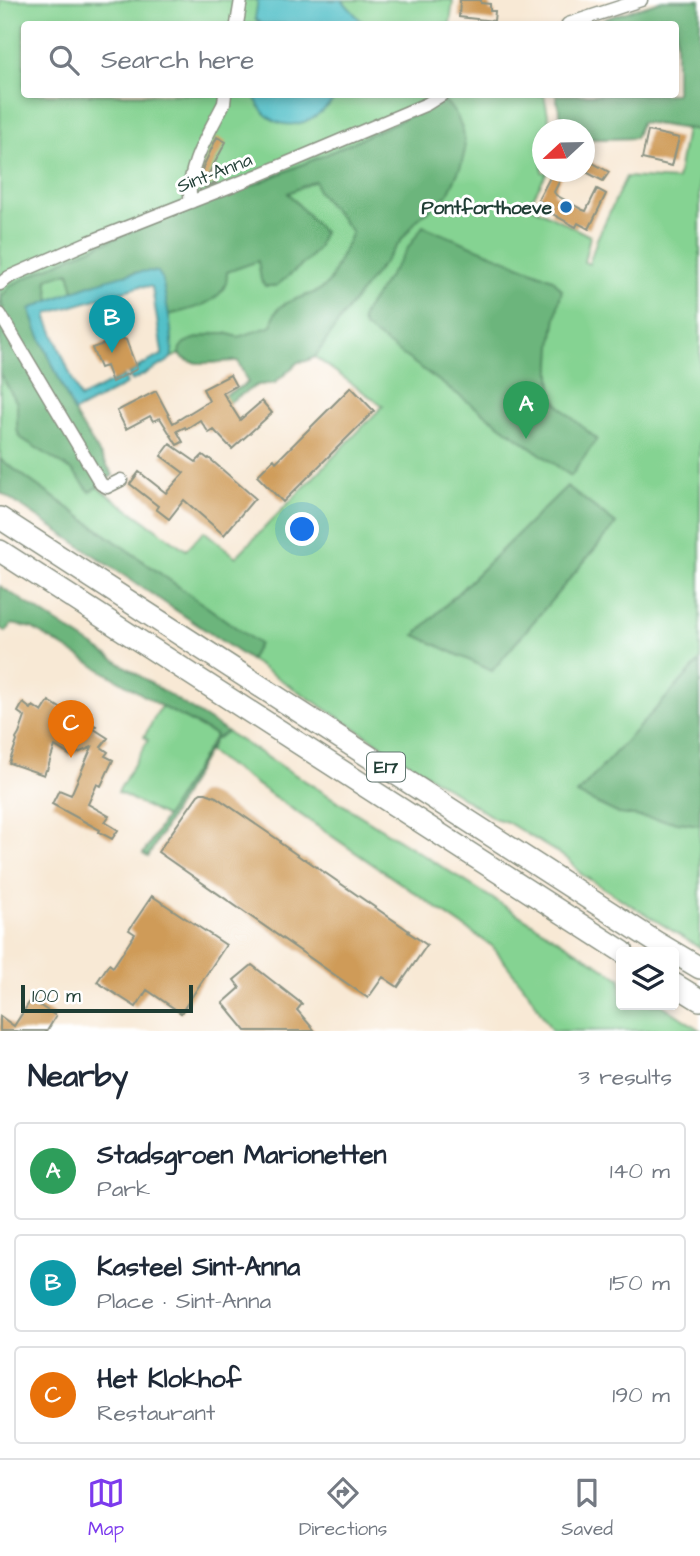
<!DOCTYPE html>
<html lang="en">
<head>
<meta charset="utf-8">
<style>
  :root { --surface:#fff; --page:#f2f2f3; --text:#1f2937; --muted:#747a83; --line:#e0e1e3; --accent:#7c3aed }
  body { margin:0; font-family:"Architects Daughter",sans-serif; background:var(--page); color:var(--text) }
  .controls { position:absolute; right:21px; bottom:21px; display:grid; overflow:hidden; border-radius:7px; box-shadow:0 4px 10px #0003 }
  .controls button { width:63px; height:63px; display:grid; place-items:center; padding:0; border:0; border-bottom:2px solid var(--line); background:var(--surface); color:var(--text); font:35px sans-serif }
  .compass { position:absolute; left:532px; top:119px; width:63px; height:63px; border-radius:50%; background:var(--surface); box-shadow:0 4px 10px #0003; rotate:248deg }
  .scale { position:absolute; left:21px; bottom:18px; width:172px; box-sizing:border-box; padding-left:7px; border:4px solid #1f3d34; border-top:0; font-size:19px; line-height:24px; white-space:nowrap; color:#1f3d34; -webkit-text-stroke:5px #fff; paint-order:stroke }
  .you { position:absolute; left:303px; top:530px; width:24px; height:24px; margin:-18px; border:5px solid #fff; border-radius:50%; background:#1a73e8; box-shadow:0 0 0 10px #1a73e833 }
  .badge { display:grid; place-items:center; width:46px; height:46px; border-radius:50%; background:var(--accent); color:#fff; font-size:23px; font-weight:700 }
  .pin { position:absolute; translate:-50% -58px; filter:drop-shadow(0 2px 4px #0008) }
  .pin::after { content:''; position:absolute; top:37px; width:24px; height:21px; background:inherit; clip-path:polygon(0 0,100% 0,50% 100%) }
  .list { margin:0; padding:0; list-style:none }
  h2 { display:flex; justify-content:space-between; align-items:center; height:91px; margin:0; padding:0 28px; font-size:30px }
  h2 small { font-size:23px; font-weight:400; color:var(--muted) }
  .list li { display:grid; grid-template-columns:46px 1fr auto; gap:21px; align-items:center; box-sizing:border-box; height:98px; margin:0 14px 14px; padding:0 14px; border:2px solid var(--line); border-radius:7px }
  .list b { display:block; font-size:26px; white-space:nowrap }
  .list p { margin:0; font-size:23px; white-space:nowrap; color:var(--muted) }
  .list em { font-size:23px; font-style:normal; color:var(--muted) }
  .icon { flex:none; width:38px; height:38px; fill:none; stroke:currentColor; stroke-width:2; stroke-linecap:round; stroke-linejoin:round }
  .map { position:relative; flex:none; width:700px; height:1031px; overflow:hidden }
  .search { position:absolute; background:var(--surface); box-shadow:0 4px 10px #0003; left:21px; right:21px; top:21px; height:77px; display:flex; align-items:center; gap:18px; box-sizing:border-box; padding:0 24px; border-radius:7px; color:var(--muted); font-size:26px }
  .sheet { height:427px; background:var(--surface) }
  nav { display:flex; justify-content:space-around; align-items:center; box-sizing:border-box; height:98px; border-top:2px solid var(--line); background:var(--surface); font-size:19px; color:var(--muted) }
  nav a { display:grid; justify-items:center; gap:4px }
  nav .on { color:var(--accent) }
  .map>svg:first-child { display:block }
</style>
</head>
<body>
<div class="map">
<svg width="700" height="1031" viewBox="0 0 700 1031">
  <rect width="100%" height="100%" fill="#fff"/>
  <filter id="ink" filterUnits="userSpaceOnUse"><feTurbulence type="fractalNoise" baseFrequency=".0143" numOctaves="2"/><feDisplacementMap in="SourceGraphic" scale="14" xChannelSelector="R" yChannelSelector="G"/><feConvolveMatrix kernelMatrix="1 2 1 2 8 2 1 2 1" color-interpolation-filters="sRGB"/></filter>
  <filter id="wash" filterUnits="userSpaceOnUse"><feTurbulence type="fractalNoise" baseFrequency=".00686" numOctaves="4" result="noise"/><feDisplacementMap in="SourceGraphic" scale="28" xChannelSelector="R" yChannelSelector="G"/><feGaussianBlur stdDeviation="1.57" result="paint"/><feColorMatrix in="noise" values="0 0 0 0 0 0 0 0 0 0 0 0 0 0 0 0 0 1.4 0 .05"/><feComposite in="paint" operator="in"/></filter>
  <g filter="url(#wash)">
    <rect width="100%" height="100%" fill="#f8e9d5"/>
    <path fill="#85d392" stroke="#528863" stroke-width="2" fill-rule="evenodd" d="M0 0H453L450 24H24V94L544 95 551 129 542 130V172H547L529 205 590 236 584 262 589 264 597 239 626 177 677 180 686 129 641 122 635 138 595 139 585 137 584 130 567 129 561 117 556 95 676 94V24H589L663 0H700V948L581 874 569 860 507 822 494 818 250 660 258 644 0 459ZM162 278 172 339 171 358 179 354C193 370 219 360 238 361L248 383 208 404 213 412 257 385 275 383 298 362 306 361 315 357 383 406 236 557 204 531 186 550 97 487 113 475 77 419 37 330 30 309Z
      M161 706 216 735 166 817 118 792 148 740 144 737Z
      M227 732 621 979V1005H662L700 1030 552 1031 528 992 492 946 209 752 214 740Z"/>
    <path fill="#6cb57c" stroke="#467958" stroke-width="2" d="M663 0H700V130L641 122 635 138 595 139 585 137 584 130 567 129 561 117 556 95 676 94V24H589Z
      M442 101 447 103 457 116 463 131 465 150 461 166 448 194 417 220 347 310 315 357 306 361 298 362 275 383 257 385 213 412 208 404 248 383 238 361H233C216 361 192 369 179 354L180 348 184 343 191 340 216 333H226L238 337 272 326C274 292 312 303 329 282 332 278 334 271 336 267 341 255 347 244 352 232L318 192 315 181 288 193 323 232 318 248 307 261 276 286H265L261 280 258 261 227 272C227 275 227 279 226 283 219 305 187 310 168 315L162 278 135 272 74 291 69 272 47 279 50 301 30 309 37 330 77 419 113 475 90 492 73 471 21 438 17 430V403L0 373V310L3 308 1 298 11 285 73 256 171 215 256 184 327 154Z
      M423 226 553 279 562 290C555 314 544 381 557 402 562 411 588 431 597 439L571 476 364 327 362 321 363 314Z
      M0 459 259 644 250 660 0 492Z
      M567 486 616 524 492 671 415 635Z
      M0 586 227 732 214 740 148 857 143 854 216 735 161 706 32 628 12 624 6 632 0 628Z
      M700 661V825L619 814 577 794Z"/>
    <path fill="#52c0c8" stroke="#387e7e" stroke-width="2" d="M258 0H342L364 24H261L255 19Z
      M253 95H337C321 118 290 137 265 114 260 109 257 101 253 95Z
      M147 271 158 272 162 278C165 299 174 331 172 352 172 358 171 358 167 362L132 381 128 374 139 368 138 367 162 355V352L152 287 141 286 49 313 47 318 80 398 124 376 127 384 74 412 37 330 30 309C66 294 109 275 147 271Z"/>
    <g id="blocks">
      <path fill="#cf9b58" d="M460 0H481V3L490 4V11H495L494 21 459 17Z
        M648 131 679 138 672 166 642 159Z
        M217 137 226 142 207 177 213 173 216 183 205 187 204 182 200 189V178L203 167Z
        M584 158 609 172 603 181 584 171Z
        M553 172 562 176 554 192 556 195 583 210 586 211 597 189 606 194 589 229 578 223 576 227 551 213 553 209 538 200Z
        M121 338 126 340 137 369 112 382 106 366 100 368 92 348Z
        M230 375 236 386 223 393 240 420 262 401 272 413 232 449 214 430 209 433 200 420 186 429 185 427 177 431 183 442 177 445 160 418 153 421 150 416 126 429 117 411 156 391 173 423 209 401 203 389Z
        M351 387 374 411 283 502 257 476 274 459 276 462Z
        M170 444 196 462 203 455 208 459 209 458 255 498 224 535 184 500 169 519 156 509 158 506 130 484 139 472 166 493 184 473 161 456Z
        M49 701 76 718 78 714 96 726 94 729 108 738 101 747 108 752 105 756 113 760 101 786 97 784 88 804 109 816 105 822 118 830 112 839 99 832 100 830 52 804 59 790 71 795 92 747 71 756 55 746 47 770H46L44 775 9 763 17 741 16 739 19 734 25 717 18 712 23 703 31 709 33 706 42 712Z
        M201 793H206L216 797 280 841V843L303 859H305L409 931 408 932 427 945 398 987 383 977 368 998 158 852 198 795Z
        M152 896 226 945 181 1013 147 990 136 1007 97 982 109 964 113 967 135 934 129 930Z
        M252 965 302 1004 297 1010 315 1031H246L223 1003 240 988 234 980Z
        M31 1000 56 1016 47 1031H0V1016L14 1026Z"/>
    </g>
  </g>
  <g filter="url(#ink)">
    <use href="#blocks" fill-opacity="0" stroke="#8c9384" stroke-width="2"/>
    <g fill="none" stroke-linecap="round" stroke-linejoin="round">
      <g stroke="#8c9384" stroke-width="15">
        <path id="street" d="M237 24 241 0
          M568 24 641 0
          M191 202C184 171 210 131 224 103L225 94
          M0 284 9 277 89 242 259 175 427 104 443 94
          M0 314 101 484 107 487 121 480"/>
      </g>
      <g stroke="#8c9384" stroke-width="24">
        <path id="highway" d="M0 518 656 942 700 968
          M0 551 623 952
          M674 984 700 1000"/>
      </g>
      <use href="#street" stroke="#fff" stroke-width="12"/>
      <use href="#highway" stroke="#fff" stroke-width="21"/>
    </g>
  </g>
  <circle fill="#1f6fb2" stroke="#fff" stroke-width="2.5" cx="566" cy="207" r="7"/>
  <g text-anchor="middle" stroke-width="6" stroke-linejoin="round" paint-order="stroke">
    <rect fill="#fff" stroke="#627771" stroke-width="2" x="367" y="752.5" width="38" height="29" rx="5"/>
    <g font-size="18" font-weight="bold" fill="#1f3d34">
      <text x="386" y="773">E17</text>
    </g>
    <g font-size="19" fill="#1f3d34" stroke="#fff">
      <text transform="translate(214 172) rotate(-21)" y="7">Sint-Anna</text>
    </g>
    <g font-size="19" font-weight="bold" fill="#1f3d34" stroke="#fff" text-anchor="end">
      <text x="552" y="214">Pontforthoeve</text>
    </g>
  </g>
</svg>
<div class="controls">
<button><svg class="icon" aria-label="layers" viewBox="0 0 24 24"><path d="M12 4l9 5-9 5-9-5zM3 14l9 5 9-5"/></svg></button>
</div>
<svg class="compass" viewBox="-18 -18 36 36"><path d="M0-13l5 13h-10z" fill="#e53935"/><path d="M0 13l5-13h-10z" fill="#747a83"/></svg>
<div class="scale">100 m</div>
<div class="you"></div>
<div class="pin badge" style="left:526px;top:439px;background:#2e9e5b">A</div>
<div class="pin badge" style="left:112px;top:353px;background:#0f9aa8">B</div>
<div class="pin badge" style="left:71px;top:758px;background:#e8710a">C</div>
<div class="search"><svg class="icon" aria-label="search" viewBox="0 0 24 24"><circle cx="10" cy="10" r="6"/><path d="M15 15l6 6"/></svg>Search here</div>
</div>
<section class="sheet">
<h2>Nearby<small>3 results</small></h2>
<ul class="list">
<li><span class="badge" style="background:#2e9e5b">A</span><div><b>Stadsgroen Marionetten</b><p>Park</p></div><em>140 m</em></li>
<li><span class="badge" style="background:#0f9aa8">B</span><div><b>Kasteel Sint-Anna</b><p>Place · Sint-Anna</p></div><em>150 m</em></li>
<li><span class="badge" style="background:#e8710a">C</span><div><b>Het Klokhof</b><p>Restaurant</p></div><em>190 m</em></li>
</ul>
</section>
<nav>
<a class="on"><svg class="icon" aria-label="map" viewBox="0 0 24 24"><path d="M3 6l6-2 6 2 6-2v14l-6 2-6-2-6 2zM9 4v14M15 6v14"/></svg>Map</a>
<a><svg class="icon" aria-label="directions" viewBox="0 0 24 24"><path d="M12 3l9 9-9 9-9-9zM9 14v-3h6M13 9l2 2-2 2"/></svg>Directions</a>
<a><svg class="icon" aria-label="saved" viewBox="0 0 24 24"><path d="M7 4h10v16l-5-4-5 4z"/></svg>Saved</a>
</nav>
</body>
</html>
